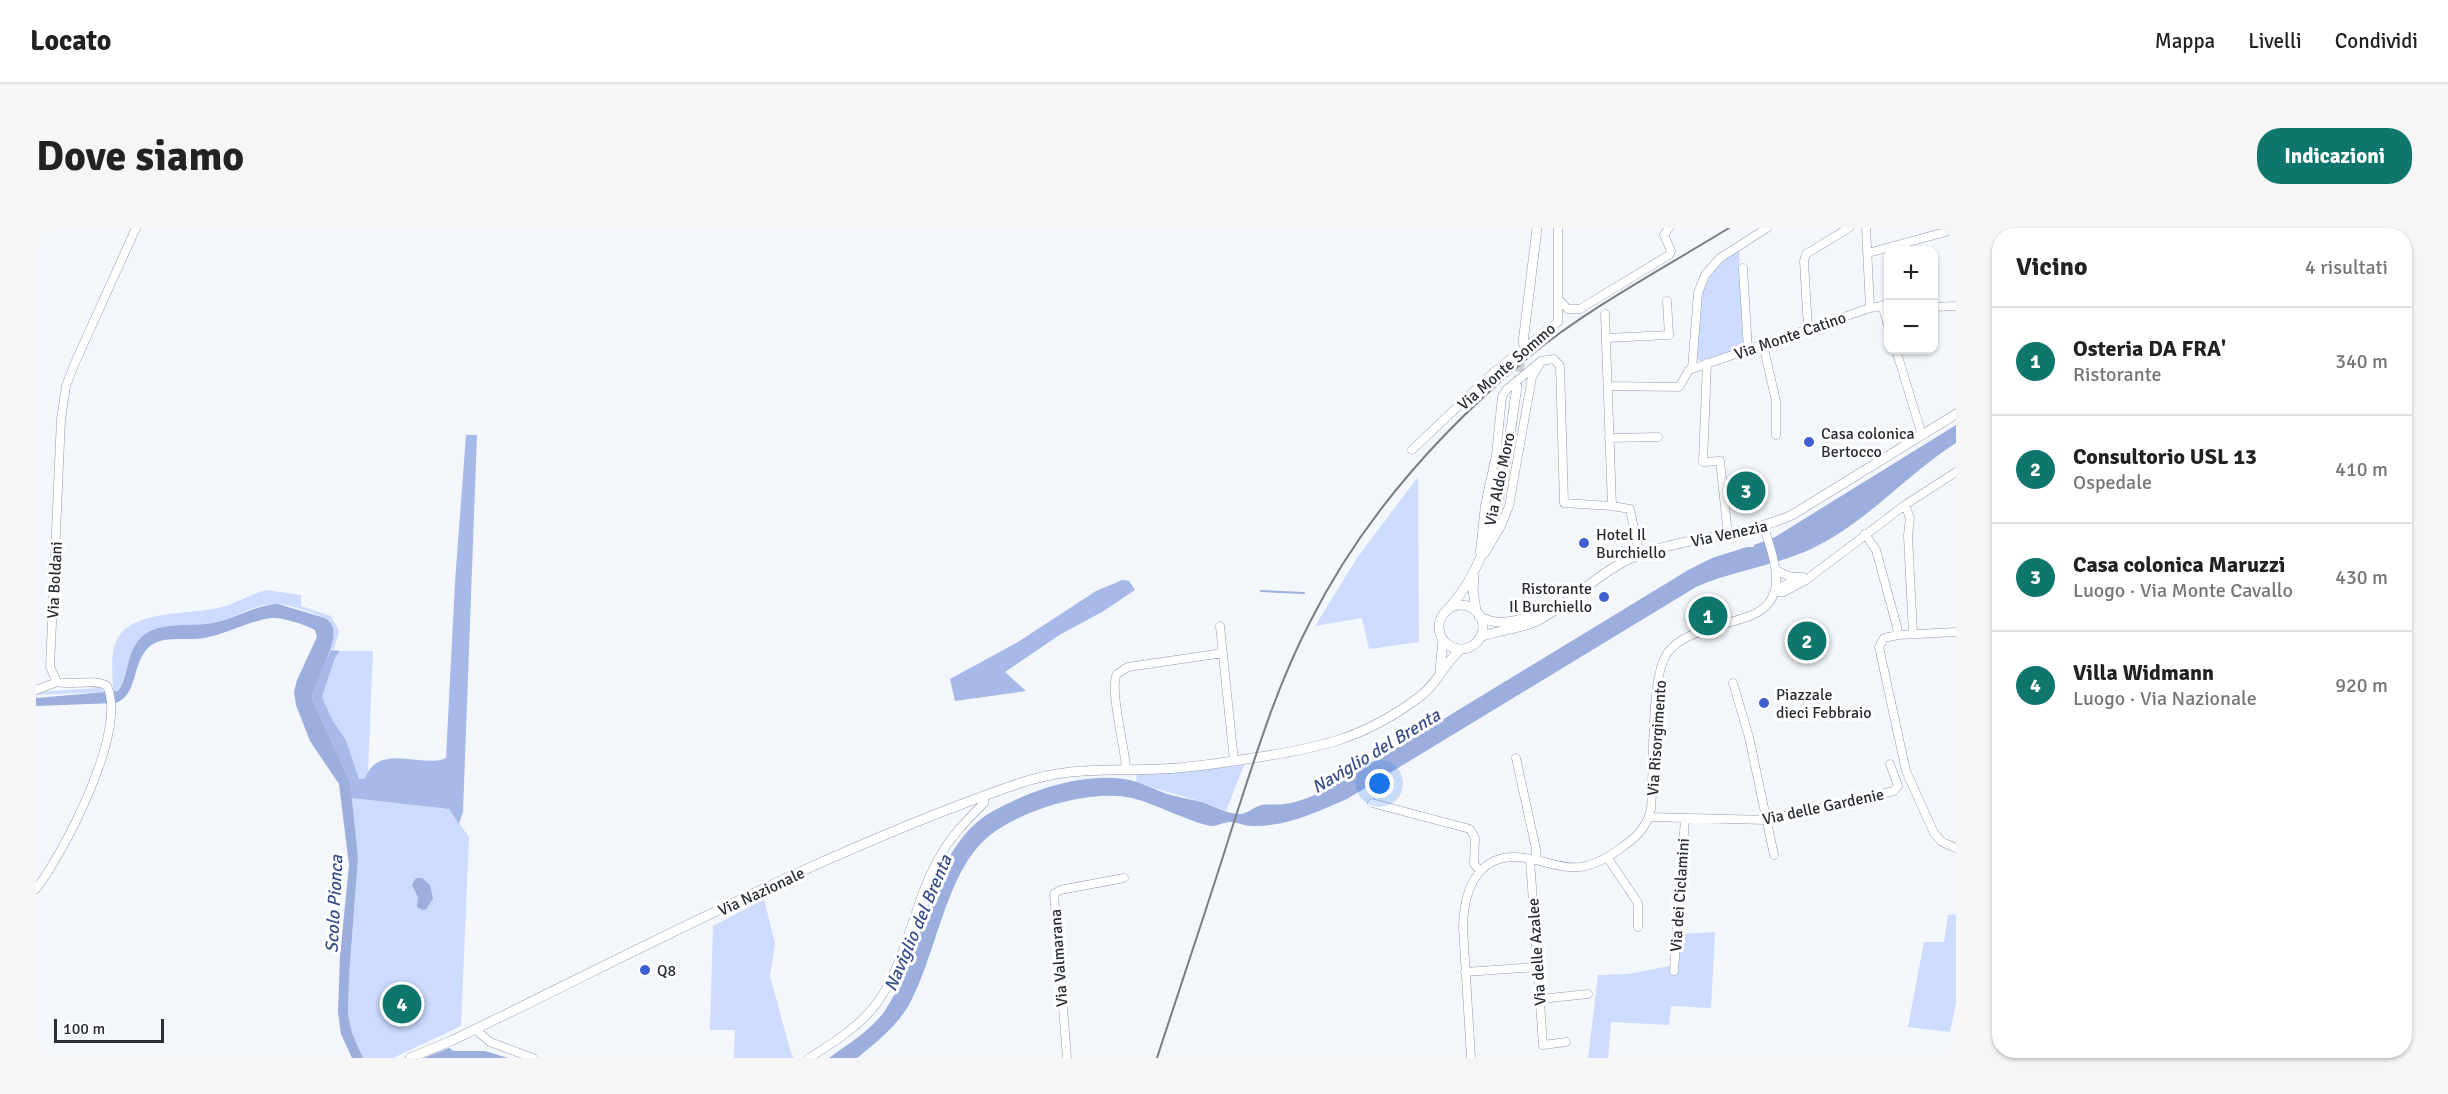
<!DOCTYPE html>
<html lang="it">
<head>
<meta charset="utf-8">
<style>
  :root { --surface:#fff; --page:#f6f6f6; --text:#222; --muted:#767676; --line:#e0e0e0; --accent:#0f766e }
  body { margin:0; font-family:Signika,sans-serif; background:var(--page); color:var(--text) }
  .controls { position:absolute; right:18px; top:18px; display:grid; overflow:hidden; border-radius:12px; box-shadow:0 2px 4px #0004 }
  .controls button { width:54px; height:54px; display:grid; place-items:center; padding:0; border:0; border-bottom:2px solid var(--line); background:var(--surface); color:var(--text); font:30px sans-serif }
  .scale { position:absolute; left:18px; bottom:15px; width:110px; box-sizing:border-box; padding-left:6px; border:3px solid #292d36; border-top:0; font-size:16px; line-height:21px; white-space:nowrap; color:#292d36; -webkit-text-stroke:4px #fff; paint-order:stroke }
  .you { position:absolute; left:1344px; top:556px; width:21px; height:21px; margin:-15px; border:4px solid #fff; border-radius:50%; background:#1a73e8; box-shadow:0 0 0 9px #1a73e833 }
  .badge { display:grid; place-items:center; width:39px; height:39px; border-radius:50%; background:var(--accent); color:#fff; font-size:20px; font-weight:700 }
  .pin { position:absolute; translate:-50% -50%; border:3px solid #fff; box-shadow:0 2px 6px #0006 }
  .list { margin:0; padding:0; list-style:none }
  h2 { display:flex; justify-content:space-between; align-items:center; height:78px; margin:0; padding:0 24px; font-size:26px }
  h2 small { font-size:20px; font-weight:400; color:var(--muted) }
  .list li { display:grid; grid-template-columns:39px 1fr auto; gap:18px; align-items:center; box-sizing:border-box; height:108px; padding:0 24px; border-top:2px solid var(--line) }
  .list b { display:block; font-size:22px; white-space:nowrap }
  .list p { margin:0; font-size:20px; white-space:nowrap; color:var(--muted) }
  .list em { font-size:20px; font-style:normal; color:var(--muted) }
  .map { position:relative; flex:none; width:1920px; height:830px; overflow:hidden; border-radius:24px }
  header { display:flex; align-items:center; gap:36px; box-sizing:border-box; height:84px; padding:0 30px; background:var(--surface); border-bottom:2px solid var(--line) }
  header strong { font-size:28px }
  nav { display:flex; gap:33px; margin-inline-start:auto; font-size:21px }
  .intro { display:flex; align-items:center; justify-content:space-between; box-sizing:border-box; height:144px; padding:0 36px }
  h1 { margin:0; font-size:42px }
  .button { padding:15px 27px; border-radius:24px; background:var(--accent); color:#fff; font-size:21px; font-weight:700 }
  main { display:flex; gap:36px; padding:0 36px }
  aside { flex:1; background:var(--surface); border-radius:24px; box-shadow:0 2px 4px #0004 }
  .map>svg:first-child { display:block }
</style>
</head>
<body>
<header>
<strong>Locato</strong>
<nav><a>Mappa</a><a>Livelli</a><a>Condividi</a></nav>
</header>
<div class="intro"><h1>Dove siamo</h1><a class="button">Indicazioni</a></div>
<main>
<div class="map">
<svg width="1920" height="830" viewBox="0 0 1920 830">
  <rect width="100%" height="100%" fill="#f3f6fb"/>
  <path fill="#cddbfe" d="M1703 22 1708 116 1705 120 1664 133 1659 127C1665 80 1658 49 1703 22Z
    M1382 249 1383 414 1333 421 1326 390 1279 398 1321 330Z
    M230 362 265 367V378L295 388 303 403 298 421 295 422 298 405 294 393C283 386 255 377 242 376 219 375 201 389 180 395 156 401 124 391 105 410 91 424 92 460 77 465 77 450 74 428 80 414 93 381 153 387 182 380 198 376 213 367 230 362Z
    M304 423H337L332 544 329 552 323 551 310 512 297 493 286 469 299 430Z
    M63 460 70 464 0 467V464Z
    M1208 537 1190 583C1161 570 1129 565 1100 554L1101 545H1136Z
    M315 570 413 581 433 609 425 798 357 830H327L316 805 312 786 313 749 322 630Z
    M728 671 739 716 734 748 755 825 758 830H698L699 802H674L677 698Z
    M1920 686V775L1914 804 1872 799 1888 714H1908L1912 687Z
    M1679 704 1675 780 1635 778 1633 797 1575 794 1572 830H1552L1562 747 1592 746 1634 738 1644 706Z"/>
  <path fill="#a6b9e8" d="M430 207H441L427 584 423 596 413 581 315 570 314 553 276 471 277 460 295 422 304 423 299 430 286 469 297 493 310 512 323 551H329C342 513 387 541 410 530L419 354Z
    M1086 352 1093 353 1099 362 1066 384 1025 406 969 444 990 463 919 473 914 451 982 414 1060 363Z"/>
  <path fill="#9baedd" d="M1920 197V215C1870 247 1831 294 1777 320 1740 338 1698 342 1660 359L1311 571C1281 584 1250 599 1216 598 1208 598 1201 594 1194 594 1187 594 1182 598 1176 598 1162 597 1120 577 1103 572 1062 558 986 581 953 608 910 643 901 725 874 775 861 798 841 814 821 830H793C812 816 834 803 848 784 891 724 889 622 957 583 995 562 1045 545 1088 551 1103 553 1117 561 1131 566 1142 569 1152 571 1162 573 1175 576 1188 585 1201 586 1212 587 1216 579 1226 577 1233 576 1241 577 1249 576 1265 574 1281 566 1296 559L1654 341 1676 330 1711 319H1718V317L1739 309Z
    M242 376 289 390C314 404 277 449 276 471L314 553 322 630 313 749 312 786 316 805 327 830H316L305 806 302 784 304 728 313 637 303 556 274 513 260 477 258 464 261 452 281 409 279 402C267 396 252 391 239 390 222 389 189 407 168 410 152 413 127 407 114 418 95 434 103 466 80 475L0 478V470L82 463C93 449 90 428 102 413 120 391 152 400 177 395 200 391 218 377 242 376Z
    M380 650H386L394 657 397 671 390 681 386 682 381 679 382 669 376 657Z
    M413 820 418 823H449L472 830H388Z"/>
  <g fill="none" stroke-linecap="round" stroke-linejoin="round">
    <path stroke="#9baedd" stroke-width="2" d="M1225 363 1268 365"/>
    <path stroke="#cbced4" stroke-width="9" stroke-dasharray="9 4.5" stroke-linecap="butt" d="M1481 157 1487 117"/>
    <g stroke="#919bb2" stroke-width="9">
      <path id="minor" d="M1830 0 1834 80
        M1832 25 1920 1
        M1707 40 1712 122
        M1523 72 1532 81H1544L1633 27 1635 23 1628 7 1633 0
        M1846 77 1852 97
        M1898 79 1920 78
        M1569 86 1576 278 1594 281 1603 326
        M1772 101 1768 33 1770 26 1813 0
        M1570 110 1633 107 1631 73
        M1727 117 1740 173V207
        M1860 122 1886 207
        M1671 135 1667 234 1684 233 1692 307
        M1656 141 1662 65 1669 47 1684 30 1731 0
        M1572 158 1643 159 1653 142 1834 80 1852 77
        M1573 210 1622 209
        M1376 222 1459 143 1522 94V0
        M1869 277 1874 290 1872 308 1877 406
        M1829 306 1840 322 1861 399 1862 407 1848 410 1843 419 1870 543 1898 605 1906 614 1920 620
        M1444 324 1449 277 1460 227 1466 169 1470 162 1505 133 1518 131 1524 138 1528 275 1576 278
        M1449 325 1465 298 1473 278 1496 149 1503 137
        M1740 342 1752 348 1764 349
        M1740 361 1767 349
        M1739 364H1748L1770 352 1869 277 1920 244
        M1184 398 1198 533
        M1862 407 1920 404
        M1697 455 1713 509 1738 627
        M0 462 21 454
        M1480 530 1500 621V632
        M1090 540C1089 520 1073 460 1081 446L1092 439 1187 425
        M1336 575 1434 601 1439 610 1438 636 1444 643
        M1613 589 1731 592 1858 563 1862 558 1854 536
        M1571 629 1602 675V699
        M1494 631 1507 817 1530 814
        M0 661C28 625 92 502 71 458 61 450 36 458 21 454L14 439 25 191 30 158 38 137 100 0
        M1638 743 1649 591
        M1429 744 1502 739
        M1504 771 1552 766
        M439 801 454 814 497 830
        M773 830C797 815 824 798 841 775 872 731 877 674 904 628 915 608 932 591 948 575V570
        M1031 830 1018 666 1024 662 1088 650
        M1435 830 1427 699C1428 656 1446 620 1495 631 1511 634 1527 641 1544 639 1561 637 1576 627 1589 617 1602 608 1612 596 1615 581 1618 545 1614 454 1630 427 1638 415 1651 408 1664 404 1681 397 1699 394 1716 387 1755 371 1737 329 1728 299"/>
    </g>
    <g stroke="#919bb2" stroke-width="10">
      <path id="major" d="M1487 115 1501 0
        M1438 350 1437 362 1440 383
        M1403 399a22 22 0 1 1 44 0a22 22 0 1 1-44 0Z
        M1413 380C1463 326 1470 229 1481 159
        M1443 388C1465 401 1486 391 1508 383
        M1444 409C1462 402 1484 401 1501 393 1537 374 1566 340 1605 326 1654 308 1707 309 1756 287L1920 186
        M1404 442 1407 412
        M374 830 415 813C602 723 785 624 981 556 1034 538 1070 543 1124 541 1155 540 1186 535 1217 530 1283 520 1327 511 1382 470 1401 457 1408 435 1425 421"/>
    </g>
    <use href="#minor" stroke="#fff" stroke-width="8"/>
    <use href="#major" stroke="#fff" stroke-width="9"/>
    <path stroke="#797d84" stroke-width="2" d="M1121 830C1146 753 1172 677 1196 600 1219 530 1240 459 1274 394 1326 290 1405 202 1494 128 1551 81 1628 40 1693 0"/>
  </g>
  <g fill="#3e5fd1" stroke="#fff" stroke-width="2">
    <circle cx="1773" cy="214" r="6"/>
    <circle cx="1548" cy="315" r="6"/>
    <circle cx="1568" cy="369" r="6"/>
    <circle cx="1728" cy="475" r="6"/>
    <circle cx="609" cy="742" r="6"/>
  </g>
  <g text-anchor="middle" stroke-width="6" stroke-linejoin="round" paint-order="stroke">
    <g font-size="16" fill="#292d36" stroke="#fff">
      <text transform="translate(1754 107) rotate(-19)" y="6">Via Monte Catino</text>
      <text transform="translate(1470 138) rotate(-41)" y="6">Via Monte Sommo</text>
      <text transform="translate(1463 251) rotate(-78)" y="6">Via Aldo Moro</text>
      <text transform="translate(1693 305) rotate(-12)" y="6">Via Venezia</text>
      <text transform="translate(18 352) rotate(-87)" y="6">Via Boldani</text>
      <text transform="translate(1620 510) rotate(-86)" y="6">Via Risorgimento</text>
      <text transform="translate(1787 578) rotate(-12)" y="6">Via delle Gardenie</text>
      <text transform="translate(725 663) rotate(-25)" y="6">Via Nazionale</text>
      <text transform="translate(1643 667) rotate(-86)" y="6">Via dei Ciclamini</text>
      <text transform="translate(1500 724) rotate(-94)" y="6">Via delle Azalee</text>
      <text transform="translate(1022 730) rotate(-94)" y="6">Via Valmarana</text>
    </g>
    <g font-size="16" fill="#292d36" stroke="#fff" text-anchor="start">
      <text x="1785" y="211">Casa colonica<tspan x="1785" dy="18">Bertocco</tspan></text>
      <text x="1560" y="312">Hotel Il<tspan x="1560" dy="18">Burchiello</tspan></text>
      <text x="1556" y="366" text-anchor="end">Ristorante<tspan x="1556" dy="18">Il Burchiello</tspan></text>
      <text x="1740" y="472">Piazzale<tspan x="1740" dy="18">dieci Febbraio</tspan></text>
      <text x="621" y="748">Q8</text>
    </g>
    <g font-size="18" font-style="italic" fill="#3a4f8a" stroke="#fff">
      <text transform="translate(1340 523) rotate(-31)" y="6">Naviglio del Brenta</text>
      <text transform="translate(298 676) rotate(-87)" y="6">Scolo Pionca</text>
      <text transform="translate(882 695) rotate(-67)" y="6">Naviglio del Brenta</text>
    </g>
  </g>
</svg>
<div class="controls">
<button>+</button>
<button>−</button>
</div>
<div class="scale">100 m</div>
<div class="you"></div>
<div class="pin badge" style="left:1672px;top:388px">1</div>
<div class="pin badge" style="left:1771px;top:413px">2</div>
<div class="pin badge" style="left:1710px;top:263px">3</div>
<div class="pin badge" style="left:366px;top:776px">4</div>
</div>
<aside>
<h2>Vicino<small>4 risultati</small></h2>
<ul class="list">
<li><span class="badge">1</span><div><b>Osteria DA FRA'</b><p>Ristorante</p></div><em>340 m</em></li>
<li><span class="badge">2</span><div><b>Consultorio USL 13</b><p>Ospedale</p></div><em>410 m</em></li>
<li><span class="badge">3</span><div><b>Casa colonica Maruzzi</b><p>Luogo · Via Monte Cavallo</p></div><em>430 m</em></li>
<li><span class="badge">4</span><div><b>Villa Widmann</b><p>Luogo · Via Nazionale</p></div><em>920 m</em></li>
</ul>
</aside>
</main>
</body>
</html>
